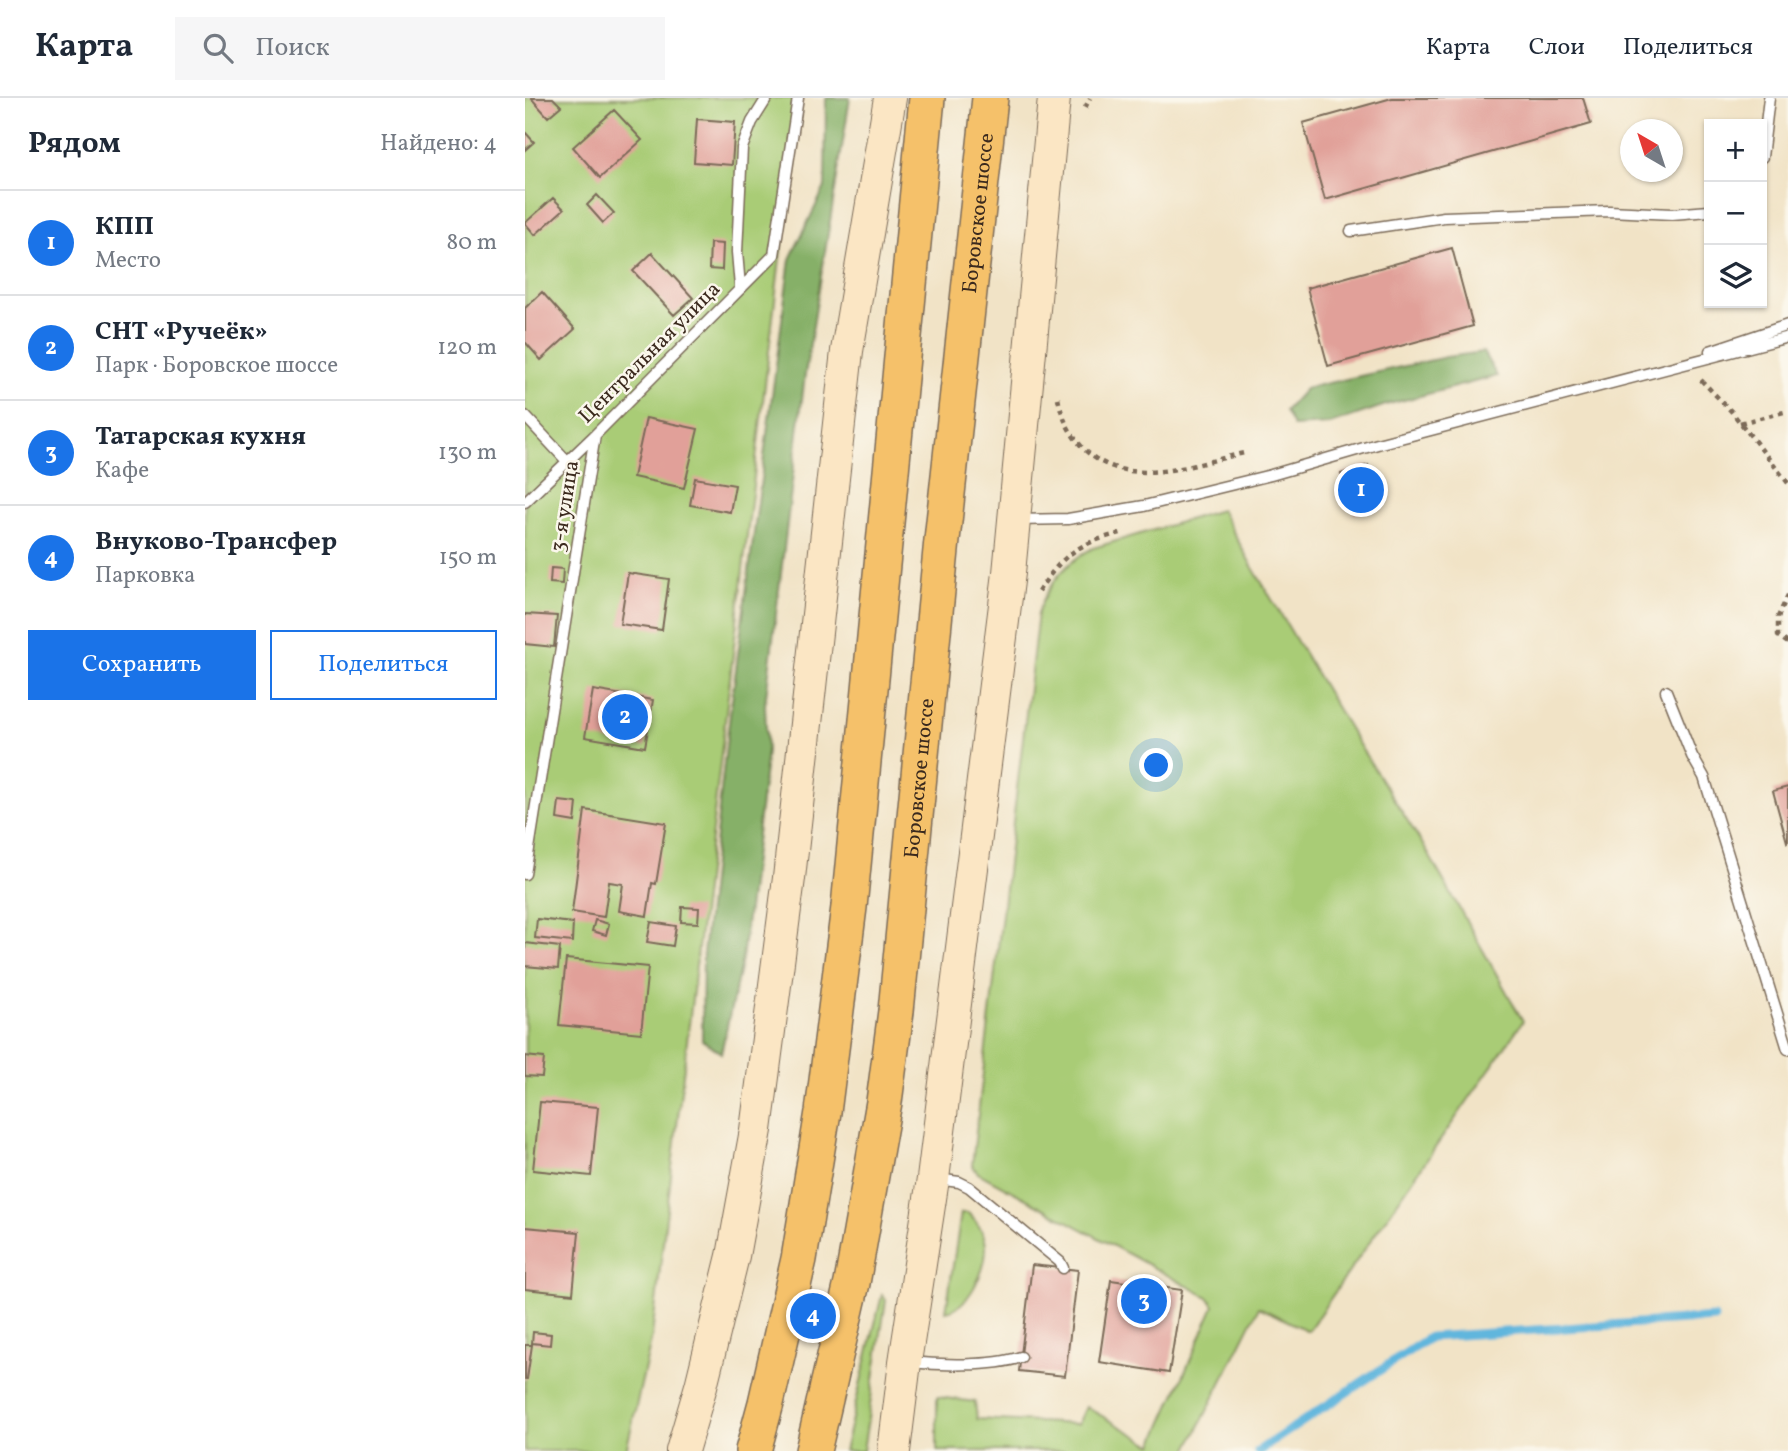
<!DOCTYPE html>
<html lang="ru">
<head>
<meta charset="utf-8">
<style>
  :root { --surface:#fff; --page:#f6f6f7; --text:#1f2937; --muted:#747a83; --line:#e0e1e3; --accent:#1a73e8 }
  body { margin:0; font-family:Vollkorn,serif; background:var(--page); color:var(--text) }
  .controls { position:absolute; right:21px; top:21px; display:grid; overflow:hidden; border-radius:0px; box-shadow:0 2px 5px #0004 }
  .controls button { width:63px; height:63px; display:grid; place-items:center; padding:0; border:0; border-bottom:2px solid var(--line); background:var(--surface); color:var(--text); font:35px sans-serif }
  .compass { position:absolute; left:1095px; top:21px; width:63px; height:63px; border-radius:50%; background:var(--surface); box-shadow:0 2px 5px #0004; rotate:321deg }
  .you { position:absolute; left:632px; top:668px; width:24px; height:24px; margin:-18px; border:5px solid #fff; border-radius:50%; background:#1a73e8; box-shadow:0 0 0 10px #1a73e833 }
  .badge { display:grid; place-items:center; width:46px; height:46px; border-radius:50%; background:var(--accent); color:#fff; font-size:23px; font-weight:700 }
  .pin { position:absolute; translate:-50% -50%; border:4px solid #fff; box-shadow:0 2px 7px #0006 }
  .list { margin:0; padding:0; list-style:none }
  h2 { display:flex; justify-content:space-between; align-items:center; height:91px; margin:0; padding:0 28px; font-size:30px }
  h2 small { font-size:23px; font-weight:400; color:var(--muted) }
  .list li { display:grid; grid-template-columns:46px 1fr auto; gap:21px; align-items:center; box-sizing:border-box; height:105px; padding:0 28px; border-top:2px solid var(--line) }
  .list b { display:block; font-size:26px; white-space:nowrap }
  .list p { margin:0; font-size:23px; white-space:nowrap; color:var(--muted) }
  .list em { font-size:23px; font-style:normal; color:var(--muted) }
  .actions { display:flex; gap:14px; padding:21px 28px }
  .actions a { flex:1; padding:16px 0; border:2px solid var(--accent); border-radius:0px; text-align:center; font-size:24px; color:var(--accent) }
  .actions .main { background:var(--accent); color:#fff }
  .icon { flex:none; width:38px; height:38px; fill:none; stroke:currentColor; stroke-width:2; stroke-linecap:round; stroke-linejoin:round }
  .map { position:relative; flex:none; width:1263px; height:1353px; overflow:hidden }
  header { display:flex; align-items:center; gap:42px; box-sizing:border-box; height:98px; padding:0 35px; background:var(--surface); border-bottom:2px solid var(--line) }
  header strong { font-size:33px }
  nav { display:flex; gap:38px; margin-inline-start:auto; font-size:24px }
  .search { width:490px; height:63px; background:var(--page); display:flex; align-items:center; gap:18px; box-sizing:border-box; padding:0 24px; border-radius:0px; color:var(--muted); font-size:26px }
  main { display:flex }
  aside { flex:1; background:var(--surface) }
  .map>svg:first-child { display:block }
</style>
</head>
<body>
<header>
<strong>Карта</strong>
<div class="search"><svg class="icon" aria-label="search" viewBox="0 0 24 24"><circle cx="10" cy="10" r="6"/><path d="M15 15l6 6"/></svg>Поиск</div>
<nav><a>Карта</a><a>Слои</a><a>Поделиться</a></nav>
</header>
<main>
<aside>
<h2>Рядом<small>Найдено: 4</small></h2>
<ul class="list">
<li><span class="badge">1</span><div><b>КПП</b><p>Место</p></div><em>80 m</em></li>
<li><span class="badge">2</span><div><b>СНТ «Ручеёк»</b><p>Парк · Боровское шоссе</p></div><em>120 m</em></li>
<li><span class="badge">3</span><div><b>Татарская кухня</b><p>Кафе</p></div><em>130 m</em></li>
<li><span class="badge">4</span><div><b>Внуково-Трансфер</b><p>Парковка</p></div><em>150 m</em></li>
</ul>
<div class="actions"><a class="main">Сохранить</a><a>Поделиться</a></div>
</aside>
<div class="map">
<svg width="1263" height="1353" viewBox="0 0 1263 1353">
  <rect width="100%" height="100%" fill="#fbf7ec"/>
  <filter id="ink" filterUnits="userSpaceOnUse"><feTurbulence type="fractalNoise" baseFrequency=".0143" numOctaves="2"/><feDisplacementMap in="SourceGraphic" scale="14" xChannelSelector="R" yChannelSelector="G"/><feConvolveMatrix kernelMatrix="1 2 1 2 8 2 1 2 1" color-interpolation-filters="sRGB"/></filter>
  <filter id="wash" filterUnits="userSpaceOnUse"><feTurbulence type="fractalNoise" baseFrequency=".00686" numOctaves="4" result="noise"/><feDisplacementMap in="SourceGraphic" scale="28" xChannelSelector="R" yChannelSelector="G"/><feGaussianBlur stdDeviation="1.57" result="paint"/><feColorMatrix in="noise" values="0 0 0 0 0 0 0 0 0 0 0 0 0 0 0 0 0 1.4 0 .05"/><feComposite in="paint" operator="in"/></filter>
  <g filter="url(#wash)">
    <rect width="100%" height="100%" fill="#f1e3c6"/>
    <path fill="#a9cc76" stroke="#727b4a" stroke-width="2" d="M0 0H274L127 1238 101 1353H0Z
      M696 412 728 470 831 642 900 750 998 923 783 1233 734 1209 662 1353H412V1299L450 1304 452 1321 553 1326 561 1309 628 1347 689 1208 683 1199 453 1075 447 1067 513 515C523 486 541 464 568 450Z
      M436 1115H443C452 1124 461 1136 461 1150 461 1172 444 1210 421 1213Z
      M357 1197 361 1202 338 1353H319Z"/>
    <path fill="#86b067" stroke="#606d42" stroke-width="2" d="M301 0H325L280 277 240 607 242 653 217 861 196 955 177 942 178 856 201 647 265 161 300 89Z
      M958 254 972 278 864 306 805 326 768 328 760 313 781 290 921 259Z"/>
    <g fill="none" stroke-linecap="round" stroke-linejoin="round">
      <path stroke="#61b6dd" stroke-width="9" d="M733 1353 905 1239 1189 1220"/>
    </g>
    <g id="blocks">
      <path fill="#e1a099" d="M6 0H28L36 8 23 19Z
        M867 0H1058L1066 26 800 102 778 25Z
        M89 12 117 42 75 80 48 49Z
        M172 21 210 24 207 67 169 64Z
        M0 34 9 44 0 52Z
        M72 97 89 115 78 125 62 107Z
        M28 100 39 111 10 137 0 125Z
        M185 145 198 146 197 172 184 171Z
        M927 150 948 228 803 268 782 190Z
        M127 155 168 200 149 217 108 173Z
        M17 194 50 231 16 262 0 244V210Z
        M121 320 173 331 159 390 108 379Z
        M843 367 856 407 830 416 816 376Z
        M170 380 210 387 205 414 165 407Z
        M26 470 38 471 37 486 25 485Z
        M103 475 144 481 137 532 95 526Z
        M0 516 32 518 29 549 0 546Z
        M68 592 128 602 120 649 60 639Z
        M1263 689V743L1262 744 1248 693Z
        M34 703 52 705 50 724 32 721Z
        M60 712 141 725 131 786 127 785 122 818 94 813 98 786 84 784 79 819 47 814Z
        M157 809 174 810 173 825 156 824Z
        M12 821 48 825 47 844 10 840Z
        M70 822 84 826 81 837 67 833Z
        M126 824 151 828 148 848 122 844Z
        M0 845 35 849 33 871 0 868Z
        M41 861 123 869 116 935 34 927Z
        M0 958 19 960 17 979 0 978Z
        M15 1004 73 1009 66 1078 8 1072Z
        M0 1129 54 1134 48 1196 0 1191Z
        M507 1167 553 1172 540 1278 494 1273Z
        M586 1182 657 1192 644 1275 574 1264Z
        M8 1234 26 1236 25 1247 7 1245Z
        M0 1247H7L2 1281H0Z"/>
    </g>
  </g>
  <g filter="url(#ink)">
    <use href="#blocks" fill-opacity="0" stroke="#7b6b59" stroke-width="2"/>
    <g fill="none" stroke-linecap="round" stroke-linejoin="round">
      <g stroke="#7b6b59" stroke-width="13">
        <path id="service" d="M1237 59 1244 0
          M826 133 919 119 1084 113 1147 116 1184 113
          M215 189 212 154 217 50 227 24 242 0
          M1185 253 1263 227
          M0 318 42 363
          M0 404 70 337 249 157 273 0
          M491 422 543 421 619 408 746 377 856 345 1263 239
          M1141 593 1167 658 1179 679 1263 951
          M0 776 70 337
          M412 1081 434 1084 444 1089 535 1164 538 1170
          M383 1264C413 1267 467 1269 496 1259"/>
      </g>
      <g stroke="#7b6b59" stroke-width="34">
        <path id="secondary" d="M157 1353 176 1288 208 1158 231 1032 264 780 322 253 365 0
          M369 1353 380 1264 408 1081 484 475 529 0"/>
      </g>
      <g stroke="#7b6b59" stroke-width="38">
        <g id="primary">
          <path d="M228 1353 241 1305 274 1161 298 1014 324 809 402 0"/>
          <path id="s1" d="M288 1353 327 1185 359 1004 371 913 417 442 465 0"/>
        </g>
      </g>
      <path stroke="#7b6b59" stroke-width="4.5" stroke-dasharray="5 5" stroke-linecap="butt" d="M560 10 565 0
        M1176 282 1206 313 1263 385
        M533 300C537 320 545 337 560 352 603 393 669 366 719 355
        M1215 325 1263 313
        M513 494C540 453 555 445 600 434
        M1263 497 1253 519V538L1263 545"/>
      <use href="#service" stroke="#fff" stroke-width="10"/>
      <use href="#secondary" stroke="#fbe6c4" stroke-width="32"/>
      <use href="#primary" stroke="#f5c16b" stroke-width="35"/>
    </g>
  </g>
  <g text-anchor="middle" stroke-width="5" stroke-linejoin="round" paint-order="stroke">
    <g font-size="21" fill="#3b2a1e" stroke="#fbf7ec">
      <text dy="7" stroke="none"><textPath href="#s1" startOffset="1250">Боровское шоссе</textPath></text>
      <text transform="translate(124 254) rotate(-45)" y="7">Центральная улица</text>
      <text transform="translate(39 408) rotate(-81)" y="7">3-я улица</text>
      <text dy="7" stroke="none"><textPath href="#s1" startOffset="682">Боровское шоссе</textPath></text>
    </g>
  </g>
</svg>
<div class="controls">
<button>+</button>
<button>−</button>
<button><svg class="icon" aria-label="layers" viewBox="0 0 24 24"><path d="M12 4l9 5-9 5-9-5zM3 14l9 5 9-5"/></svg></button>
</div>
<svg class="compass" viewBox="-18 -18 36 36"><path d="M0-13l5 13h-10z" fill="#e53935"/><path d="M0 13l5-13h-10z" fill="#747a83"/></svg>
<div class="you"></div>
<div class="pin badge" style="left:836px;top:392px">1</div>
<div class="pin badge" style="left:100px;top:619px">2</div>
<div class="pin badge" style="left:619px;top:1203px">3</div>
<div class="pin badge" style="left:288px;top:1218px">4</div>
</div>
</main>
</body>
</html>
